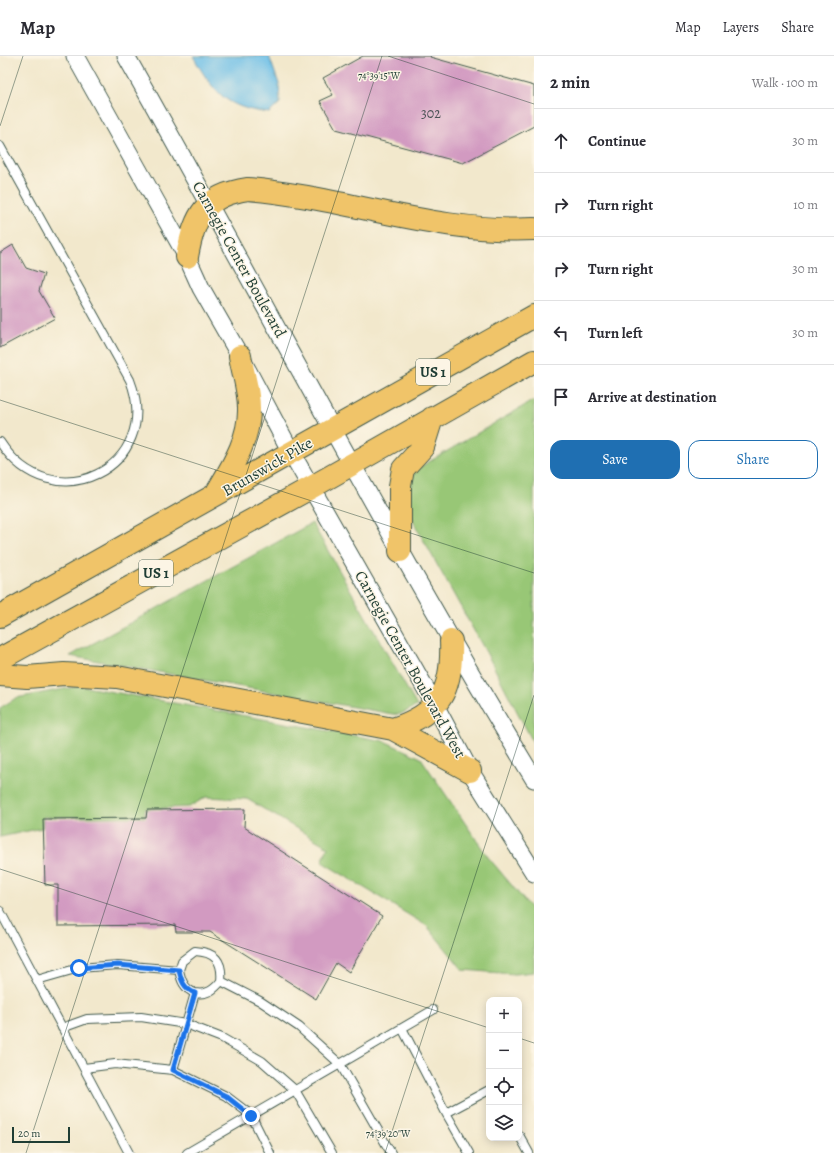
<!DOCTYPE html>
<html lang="en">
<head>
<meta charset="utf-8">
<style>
  :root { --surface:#fff; --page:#f2f2f3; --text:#2b2b33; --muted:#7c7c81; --line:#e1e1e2; --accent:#1f6fb2 }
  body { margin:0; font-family:Alegreya,serif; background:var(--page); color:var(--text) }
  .controls { position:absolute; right:12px; bottom:12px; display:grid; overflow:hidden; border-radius:8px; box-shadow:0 2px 10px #0003 }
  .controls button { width:36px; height:36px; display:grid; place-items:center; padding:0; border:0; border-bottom:1px solid var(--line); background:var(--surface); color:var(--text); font:20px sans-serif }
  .scale { position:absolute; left:12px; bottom:10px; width:58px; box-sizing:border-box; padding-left:4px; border:2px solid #1f3d34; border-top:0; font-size:11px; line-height:14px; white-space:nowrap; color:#1f3d34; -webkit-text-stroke:3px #fcf5e5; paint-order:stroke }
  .stop { position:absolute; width:12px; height:12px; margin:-9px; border:3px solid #1a73e8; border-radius:50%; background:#fff }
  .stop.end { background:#1a73e8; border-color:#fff; box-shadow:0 1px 4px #0008 }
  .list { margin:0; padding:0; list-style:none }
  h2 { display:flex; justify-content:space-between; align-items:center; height:52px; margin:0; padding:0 16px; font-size:17px }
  h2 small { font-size:13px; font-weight:400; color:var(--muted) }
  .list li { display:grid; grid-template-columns:26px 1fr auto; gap:12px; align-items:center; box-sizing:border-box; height:64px; padding:0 16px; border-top:1px solid var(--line) }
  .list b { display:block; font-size:15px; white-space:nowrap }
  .list em { font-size:13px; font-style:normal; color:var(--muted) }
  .actions { display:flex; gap:8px; padding:12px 16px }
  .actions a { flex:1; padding:9px 0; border:1px solid var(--accent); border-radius:12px; text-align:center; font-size:14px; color:var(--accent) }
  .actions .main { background:var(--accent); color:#fff }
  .icon { flex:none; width:22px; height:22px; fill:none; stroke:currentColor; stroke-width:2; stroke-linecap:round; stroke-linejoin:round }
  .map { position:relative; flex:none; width:534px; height:1097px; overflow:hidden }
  header { display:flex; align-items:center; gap:24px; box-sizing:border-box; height:56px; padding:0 20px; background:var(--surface); border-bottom:1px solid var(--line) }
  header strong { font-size:19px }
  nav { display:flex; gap:22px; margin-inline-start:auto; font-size:14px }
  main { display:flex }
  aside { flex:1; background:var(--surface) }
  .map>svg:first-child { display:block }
</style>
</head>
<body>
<header>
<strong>Map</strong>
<nav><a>Map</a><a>Layers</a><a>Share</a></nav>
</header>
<main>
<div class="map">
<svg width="534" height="1097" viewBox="0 0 534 1097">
  <rect width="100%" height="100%" fill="#fcf5e5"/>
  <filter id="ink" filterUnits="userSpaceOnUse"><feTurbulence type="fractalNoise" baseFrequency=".025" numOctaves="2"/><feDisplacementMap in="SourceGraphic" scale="8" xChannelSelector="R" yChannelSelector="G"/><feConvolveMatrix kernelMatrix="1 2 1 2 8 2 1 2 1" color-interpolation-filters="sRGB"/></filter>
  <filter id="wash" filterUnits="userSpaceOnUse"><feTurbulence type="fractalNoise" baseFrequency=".012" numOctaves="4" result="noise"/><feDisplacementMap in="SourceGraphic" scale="16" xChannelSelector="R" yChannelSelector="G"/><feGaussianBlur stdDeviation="0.9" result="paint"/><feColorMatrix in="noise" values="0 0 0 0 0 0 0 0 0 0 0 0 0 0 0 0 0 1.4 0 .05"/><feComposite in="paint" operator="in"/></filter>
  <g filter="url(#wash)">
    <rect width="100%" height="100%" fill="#f2e8cc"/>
    <path fill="#98c776" stroke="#5c8255" d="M534 344V688L487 598 415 469C407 446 405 437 415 414Z
      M312 467 417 650 398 659 70 600Z
      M80 630 384 685 421 702 488 801 534 856V916L514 918 463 914 427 870 322 806 328 791 247 743 206 741 189 751 145 753V761H43L42 772 0 781V652L16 642Z"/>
    <path fill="#6abee7" stroke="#447e8e" d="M193 0H269L279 28 280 47 269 57C226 52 213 36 193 0Z"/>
    <g id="blocks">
      <path fill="#d29ac1" d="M363 0H431L430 1 534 30V70L463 107 336 73 320 45 333 39 323 22Z
        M13 189 26 212 44 218 39 235 55 262 0 292V197Z
        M245 753 244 771 382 860 349 916 336 907 316 943 210 876H176L175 869 58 870V829H45L43 763 146 762 147 754Z"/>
    </g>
  </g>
  <g filter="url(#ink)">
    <use href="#blocks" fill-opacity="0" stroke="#3f574b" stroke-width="1"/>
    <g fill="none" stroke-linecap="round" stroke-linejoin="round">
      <g stroke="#3f574b" stroke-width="10">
        <path id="lane" d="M0 90 130 324C164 411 52 467 0 386
          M0 855 129 1097
          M179 914C181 924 184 933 195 937
          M37 924 79 912 118 909 179 914 182 905 195 895C215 896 223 905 221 925L260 945 299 971 340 1008 391 1097
          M62 972 87 963 141 961 186 968 222 982 262 1005 295 1034 332 1097
          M402 972 446 1057 489 1034
          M84 1012 115 1008 173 1014 226 1040 251 1059 270 1097
          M173 1014 195 937C207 939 214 934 221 925
          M446 1057 469 1097
          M519 1079 529 1097
          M187 1097 433 954"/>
      </g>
      <g stroke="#3f574b" stroke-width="19">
        <path id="street" d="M75 0 187 201 201 232 240 300 291 396 435 649 470 715 534 817
          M126 0C262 241 390 487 534 723"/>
      </g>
      <g stroke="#3f574b" stroke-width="24">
        <path id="highway" d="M187 201C194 160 205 139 248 133 344 141 437 178 534 173
          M216 438C231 412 250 384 249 352 249 335 243 317 240 300
          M400 495V430L403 413 423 391 432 362
          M0 560 534 260
          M0 603 312 431 534 305
          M0 619 27 621 64 618 117 621 393 673 470 715
          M393 673C441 657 453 634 451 585"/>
      </g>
      <use href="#lane" stroke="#fff" stroke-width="8"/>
      <use href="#street" stroke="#fff" stroke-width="17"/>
      <use href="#highway" stroke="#f0c469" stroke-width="22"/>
    </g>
  </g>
  <g fill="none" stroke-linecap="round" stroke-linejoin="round" filter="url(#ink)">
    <path stroke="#1a73e8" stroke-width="5" d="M79 912 118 909 179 914C181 924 184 933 195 937L173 1014 226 1040 251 1060"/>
  </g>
  <path fill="none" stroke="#1f3d34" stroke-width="1" stroke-opacity="0.45" d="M388 0 534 48M0 70 23 0M0 344 534 517M0 813 489 972M519 982 534 987M26 1097 382 0M385 1097 534 639"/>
  <g text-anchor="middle" stroke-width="3" stroke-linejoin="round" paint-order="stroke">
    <g font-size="14" fill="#4c5457">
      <text x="431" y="62">302</text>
    </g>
    <g fill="#fcf5e5" stroke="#617469" stroke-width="1">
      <rect x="416" y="303" width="34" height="26" rx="3"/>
      <rect x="139" y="504" width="34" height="26" rx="3"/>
    </g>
    <g font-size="15" font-weight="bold" fill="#1f3d34">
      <text x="433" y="321">US 1</text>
      <text x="156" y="522">US 1</text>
    </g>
    <g font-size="16" fill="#1f3d34" stroke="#fcf5e5">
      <text transform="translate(240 203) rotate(61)" y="6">Carnegie Center Boulevard</text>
      <text transform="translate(267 410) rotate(-30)" y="6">Brunswick Pike</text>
      <text transform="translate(411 608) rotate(61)" y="6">Carnegie Center Boulevard West</text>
    </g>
  </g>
  <g font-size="10" text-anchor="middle" fill="#1f3d34" stroke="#fcf5e5" stroke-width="3" stroke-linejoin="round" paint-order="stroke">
    <text x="379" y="23">74°39'15"W</text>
    <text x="388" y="1081">74°39'20"W</text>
  </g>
</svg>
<div class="controls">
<button>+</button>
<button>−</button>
<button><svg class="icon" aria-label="locate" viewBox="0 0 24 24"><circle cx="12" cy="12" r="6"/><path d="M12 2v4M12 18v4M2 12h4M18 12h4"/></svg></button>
<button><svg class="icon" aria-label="layers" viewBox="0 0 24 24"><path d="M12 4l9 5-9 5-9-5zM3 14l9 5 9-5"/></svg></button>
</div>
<div class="scale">20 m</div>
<div class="stop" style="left:79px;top:912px"></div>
<div class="stop end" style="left:251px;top:1060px"></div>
</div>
<aside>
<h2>2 min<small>Walk · 100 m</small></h2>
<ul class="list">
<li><svg class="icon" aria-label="ahead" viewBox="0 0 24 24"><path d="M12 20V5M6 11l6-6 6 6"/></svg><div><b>Continue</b></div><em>30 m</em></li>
<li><svg class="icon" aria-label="right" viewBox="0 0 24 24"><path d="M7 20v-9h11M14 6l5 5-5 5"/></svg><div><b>Turn right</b></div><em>10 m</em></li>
<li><svg class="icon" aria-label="right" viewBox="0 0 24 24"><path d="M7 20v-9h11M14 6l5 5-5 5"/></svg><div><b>Turn right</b></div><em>30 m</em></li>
<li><svg class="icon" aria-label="left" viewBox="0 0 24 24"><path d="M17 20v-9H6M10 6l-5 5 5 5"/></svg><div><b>Turn left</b></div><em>30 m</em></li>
<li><svg class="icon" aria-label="arrive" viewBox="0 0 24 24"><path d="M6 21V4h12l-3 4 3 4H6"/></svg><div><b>Arrive at destination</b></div></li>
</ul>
<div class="actions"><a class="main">Save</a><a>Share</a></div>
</aside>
</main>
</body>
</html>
